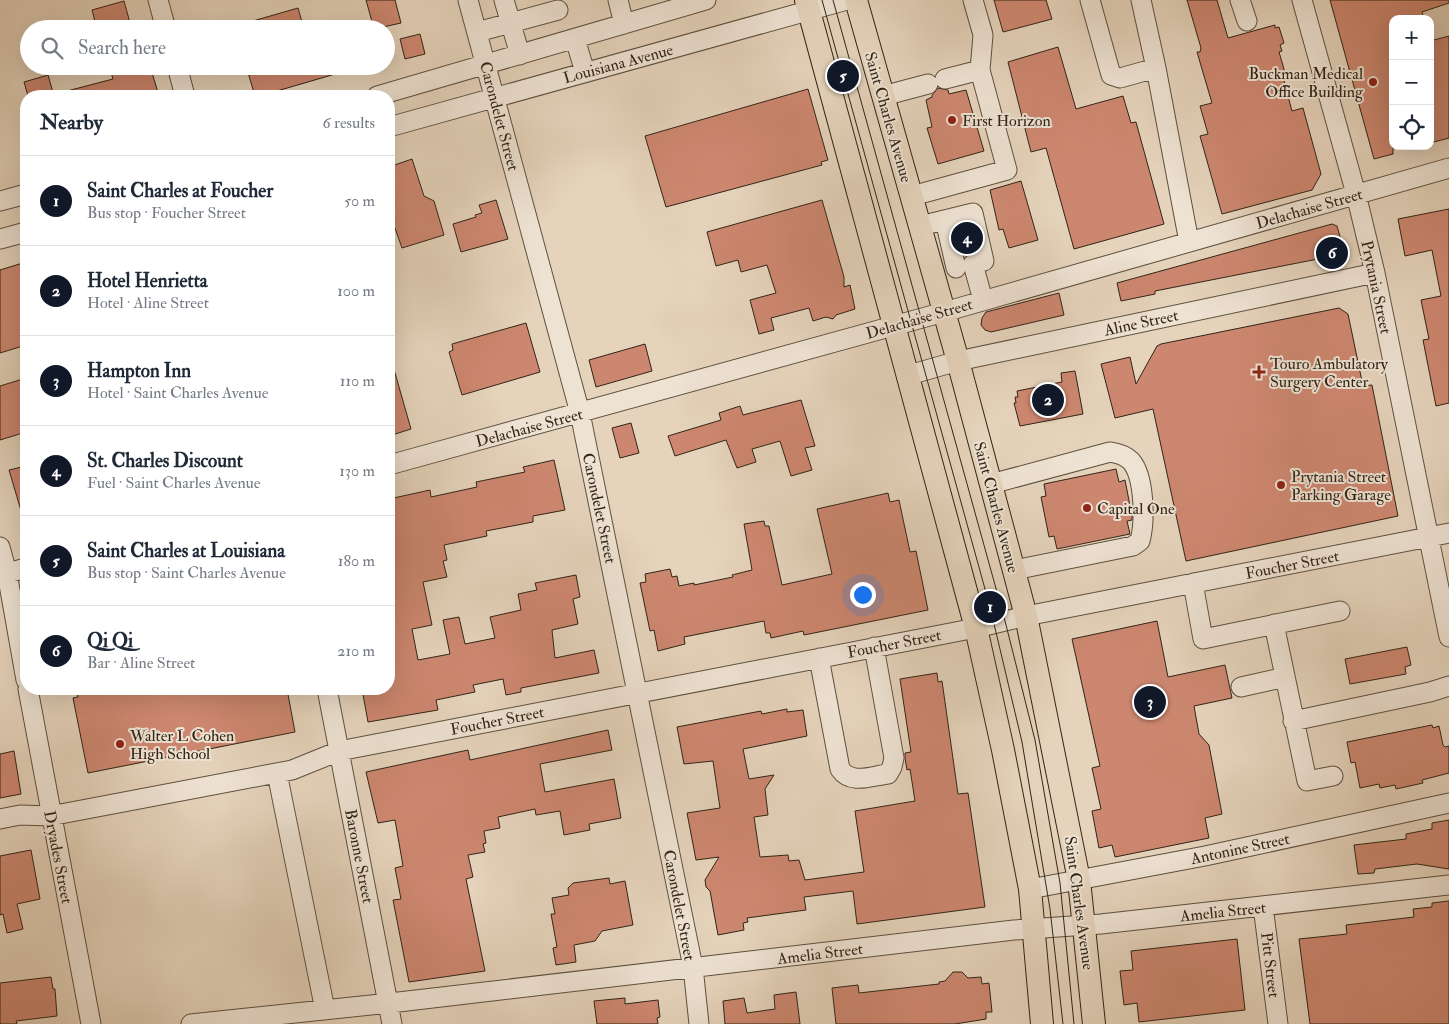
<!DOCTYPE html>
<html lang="en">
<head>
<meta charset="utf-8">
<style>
  :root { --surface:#fff; --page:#f6f6f7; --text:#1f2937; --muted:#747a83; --line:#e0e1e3; --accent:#111827 }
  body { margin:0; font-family:"IM FELL Double Pica",serif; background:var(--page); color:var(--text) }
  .controls { position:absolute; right:15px; top:15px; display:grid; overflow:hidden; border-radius:10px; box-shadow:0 5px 20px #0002 }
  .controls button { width:45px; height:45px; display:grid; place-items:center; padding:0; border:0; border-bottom:1px solid var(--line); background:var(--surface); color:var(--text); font:25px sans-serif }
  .you { position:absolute; left:862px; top:594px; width:18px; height:18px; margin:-12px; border:4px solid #fff; border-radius:50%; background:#1a73e8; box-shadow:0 0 0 8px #1a73e833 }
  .badge { display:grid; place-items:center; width:32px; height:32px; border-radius:50%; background:var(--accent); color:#fff; font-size:16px; font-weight:700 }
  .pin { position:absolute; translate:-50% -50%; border:2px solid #fff; box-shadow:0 1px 5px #0006 }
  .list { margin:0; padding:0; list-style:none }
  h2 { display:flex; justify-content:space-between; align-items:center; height:65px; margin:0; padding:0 20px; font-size:21px }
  h2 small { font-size:16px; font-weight:400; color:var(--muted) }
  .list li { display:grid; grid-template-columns:32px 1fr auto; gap:15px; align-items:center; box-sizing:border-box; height:90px; padding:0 20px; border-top:1px solid var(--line) }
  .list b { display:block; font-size:19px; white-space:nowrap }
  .list p { margin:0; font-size:16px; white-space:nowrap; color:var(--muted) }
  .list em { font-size:16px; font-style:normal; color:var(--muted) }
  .icon { flex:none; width:28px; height:28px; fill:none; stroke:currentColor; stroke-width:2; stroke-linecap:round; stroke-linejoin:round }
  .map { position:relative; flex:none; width:1449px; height:1024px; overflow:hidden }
  .search { position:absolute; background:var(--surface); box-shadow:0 5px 20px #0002; left:20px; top:20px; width:375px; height:55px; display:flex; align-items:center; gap:12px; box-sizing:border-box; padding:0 18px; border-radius:28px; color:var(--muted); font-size:19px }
  .panel { position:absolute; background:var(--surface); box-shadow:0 5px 20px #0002; left:20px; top:90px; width:375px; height:605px; border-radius:20px }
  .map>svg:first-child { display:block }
</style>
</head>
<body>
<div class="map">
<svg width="1449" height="1024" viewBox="0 0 1449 1024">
  <rect width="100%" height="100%" fill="#e5d3bb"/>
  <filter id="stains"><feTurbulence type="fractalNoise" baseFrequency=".004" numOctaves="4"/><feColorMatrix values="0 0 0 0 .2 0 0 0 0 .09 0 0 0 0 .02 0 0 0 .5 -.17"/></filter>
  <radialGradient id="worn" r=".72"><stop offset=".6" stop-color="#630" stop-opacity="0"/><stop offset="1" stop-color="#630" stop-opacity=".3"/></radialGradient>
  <path fill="#cd8770" stroke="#302416" d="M366 0H395L401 23 374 29Z
    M994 0H1046L1052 19 1003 32Z
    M1187 0H1217L1228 38 1275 25V28L1279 27 1284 43 1280 45 1282 51 1279 52 1286 76 1283 77 1292 111 1303 108 1321 174 1312 190 1222 214 1200 136 1208 134 1200 106 1212 103 1197 52H1200L1201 48Z
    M1330 0H1449V3L1422 12 1424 19H1393V154L1374 159Z
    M124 1 130 23 110 29H97L92 10Z
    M298 8 304 29H240L239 25Z
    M420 34 425 54 405 59 400 39Z
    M1449 36V138L1430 143V41Z
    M1058 47 1076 109 1123 96 1131 123 1136 122 1164 224 1074 249 1046 148 1031 152 1008 62Z
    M109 66H150L159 96H67V91L113 79Z
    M246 66H348L349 70 270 93 271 96H255Z
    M48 75 54 96H28L24 82Z
    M938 88 948 90 949 94 966 90 984 151 938 164 927 128 932 127 926 100 932 97V95Z
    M808 89 828 160 821 162 822 165 666 207 645 136Z
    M412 159 424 196 434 201 444 235 402 248 395 228 389 224V215L394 205 389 188V167Z
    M1021 181 1038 240 1009 248 1003 229 999 230 990 190Z
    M496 200 508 239 461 252 453 224 476 217 475 215 482 213 479 205Z
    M822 200 844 277V287L850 285 855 309 836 315 833 319 826 317 813 321 809 308 771 318 774 330 759 334 750 300 776 293 767 265 741 272 738 260 716 266 707 232Z
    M1449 209V403L1436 406 1423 340 1429 339 1421 300 1441 296 1432 250 1405 256 1398 219Z
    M1332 224 1337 226 1344 251 1340 258 1319 263 1318 259 1155 291V294L1121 301 1117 283Z
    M26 262V345L0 353V270Z
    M1059 293 1064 315 991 332 985 330 981 325 982 318 986 312Z
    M1339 308 1348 314 1363 386 1372 385 1398 516 1186 561 1153 409 1115 418 1101 364 1130 357 1136 384 1157 346 1161 344Z
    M526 323 540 372 462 395 449 352 453 350 452 344Z
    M645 344 652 371 596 387 589 360Z
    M393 366 411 429 389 436V367Z
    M1075 371 1083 414 1020 426 1014 403H1016L1015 397H1018L1017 391 1062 382 1061 373Z
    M26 378V432L0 440V386Z
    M801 400 815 446 805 448 812 470 791 476 780 441 752 449 756 462 737 468 726 440 675 456 668 436 721 420 719 413 740 406 743 415Z
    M631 423 639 453 620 458 612 428Z
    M554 460 565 510 533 516V522L486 531 487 536 444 545 447 560 443 561 447 577 423 582 432 625 412 629 418 660 450 654 443 620 459 617 465 644 495 638 490 617 521 610 518 594 537 590 535 583 576 575 580 597 573 599 578 624 552 630 555 658 594 650 599 673 521 688V692L506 695 503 679 473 685 475 692 436 700 438 710 368 722 362 689H389V499L430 490 431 497 477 487 476 482 525 472 523 467Z
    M26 466V513L22 514 9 470Z
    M1116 469 1119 482 1125 480 1132 516V520L1127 521 1130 534 1057 549 1054 536 1049 537 1041 497 1046 496 1044 484Z
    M888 493 890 502 899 500 910 552 916 551 928 610 804 635 803 631 771 638 770 633H766L764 621 684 637 685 644 658 651 654 630 650 631 640 583 646 582 645 574 670 569 672 577 677 576 679 586 694 583V585L733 577 732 575 752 570 744 524 764 521 765 526H769L782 585 832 574 817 509Z
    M1157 621 1168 677 1225 665 1232 698 1194 706 1199 734 1209 745 1222 814 1205 818 1209 838 1115 857 1112 845 1099 848 1092 811 1101 809 1092 768 1100 766 1072 639Z
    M1407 647 1411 665 1405 667 1406 674 1350 684 1345 659Z
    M937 673 938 682 942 681 958 794 968 793 985 907 857 924 853 891 804 897 806 910 747 918 748 922 743 923 744 930 718 935 710 891 706 887 705 880 719 857 696 860 687 813 720 808 713 761 684 764 677 727 761 711 762 714 787 709V712L803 710 807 736 743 749 749 779 774 775 765 789 768 815 754 817 760 857 788 855 789 861 799 860 805 880 864 872 855 811 915 801 910 769 907 770 905 758V753L911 752 900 679Z
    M76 689H287L295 732 88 773 73 698 78 697Z
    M1432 725 1433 728 1439 726 1443 745 1445 747 1449 746V773L1422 780 1423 783 1396 789 1395 785 1380 788 1379 784 1360 788 1355 762 1351 763 1347 742Z
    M608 730 612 750 540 764 545 792 614 779 621 818 589 824 590 830 564 835 560 811 536 815 535 809 498 817 500 828 484 831 486 843 483 844 485 852 468 855 473 877 466 879 485 971 409 982 393 900 401 899 395 868 403 866 395 820 378 823 366 772 468 750 470 760Z
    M14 751 21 794 0 798V754Z
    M1449 820V869L1417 864 1375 869 1374 873 1358 874 1354 845 1406 839V834L1432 829V823Z
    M31 850 40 899 17 904 23 929 7 933 3 914 0 915V856Z
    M609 878 610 884 625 881 633 925 602 931 595 941 574 945 576 962 556 965 553 948 557 947 551 914H555L552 898 569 895 568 888 573 883Z
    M1449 901V1024H1310L1299 939 1347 934 1346 925 1414 917 1413 909 1432 907V903Z
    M1237 939 1245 1010 1139 1022 1137 1003 1124 1005 1120 971 1133 970 1131 951Z
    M953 972H962L968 978 981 977 982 984 989 983 992 1012H986V1019L955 1024H836L832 988 858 985 859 993 939 984V982L945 981Z
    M51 977 53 989H55L57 1016 16 1021 17 1024H0V983Z
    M796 992 800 1024H725L723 1001 744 998 747 1013 775 1009 774 995Z
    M625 998V1004L658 1000 660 1017 657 1018 658 1024H597L594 1001Z"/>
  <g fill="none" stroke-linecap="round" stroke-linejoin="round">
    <g stroke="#5d503f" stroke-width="21">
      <path id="minor" d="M158 0 166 29
        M468 0 580 413 693 967 699 1024
        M504 0 520 55
        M618 0 624 24
        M973 0 983 35 980 70
        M1090 0 1111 75 1120 78 1156 68 1141 0
        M1240 0 1247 21
        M1302 0 1356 194 1375 273 1449 637
        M477 32 558 10
        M575 39 585 72
        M177 66 185 96
        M1156 68 1189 242
        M377 96 706 0
        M883 96 928 84
        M389 127 847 0
        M912 196 1007 170 980 70 945 79
        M0 201 26 194
        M945 220 956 268
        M920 226 973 213 984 261 973 264 983 300
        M0 239 26 232
        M909 375 958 361 1375 273
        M389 465 944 312 1449 168
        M991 484 1110 452C1117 453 1125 455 1131 461 1145 477 1145 522 1140 541L1133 546 1014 570
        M0 547 7 573 26 680
        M0 575 26 568
        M1193 583 1203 639 1340 611
        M1274 624 1307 781 1333 776
        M819 658 840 769C851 785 871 776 888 774L892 767 894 758 874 647
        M1241 687 1285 677
        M28 689 91 1024
        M327 689 392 1024
        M1293 721 1430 692 1449 686
        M277 773 325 1010
        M0 819 20 815 50 816 292 770 339 751 976 628 1026 616 1449 533
        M1030 889 1205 856 1449 803
        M1263 906 1278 1024
        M191 1024 390 1003 1014 930 1101 924 1449 885"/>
    </g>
    <g stroke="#302416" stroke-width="24">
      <path id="major" d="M806 0 976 628 1003 750 1030 889 1042 1024
        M856 0 958 361 1026 616 1079 880 1094 1024"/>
    </g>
    <use href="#minor" stroke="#eee2d3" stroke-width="19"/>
    <use href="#major" stroke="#e5d3bb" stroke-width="22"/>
    <path stroke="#302416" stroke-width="1" d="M822 0 990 607 1022 742 1050 909 1063 1024
      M833 0 1005 621 1035 740 1060 883 1074 1024"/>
  </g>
  <g fill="#8f2418" stroke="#eee2d3" stroke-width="2">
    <circle cx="1373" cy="82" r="5"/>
    <circle cx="952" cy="120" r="5"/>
    <path d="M1256.5 364.5h5v5h5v5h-5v5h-5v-5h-5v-5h5z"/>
    <circle cx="1281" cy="485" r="5"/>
    <circle cx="1087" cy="508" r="5"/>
    <circle cx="120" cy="744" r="5"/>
  </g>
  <g text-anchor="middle" stroke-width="4" stroke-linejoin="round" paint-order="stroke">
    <g font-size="16" fill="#302416" stroke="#eee2d3">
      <text transform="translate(618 63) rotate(-15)" y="6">Louisiana Avenue</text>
      <text transform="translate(500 116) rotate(75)" y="6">Carondelet Street</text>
      <text transform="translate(889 117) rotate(74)" y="6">Saint Charles Avenue</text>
      <text transform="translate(1309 208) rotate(-16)" y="6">Delachaise Street</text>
      <text transform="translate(1377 287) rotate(78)" y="6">Prytania Street</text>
      <text transform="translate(919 318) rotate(-16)" y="6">Delachaise Street</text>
      <text transform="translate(1141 322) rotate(-12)" y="6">Aline Street</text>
      <text transform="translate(529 427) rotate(-15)" y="6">Delachaise Street</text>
      <text transform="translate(997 507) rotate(75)" y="6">Saint Charles Avenue</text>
      <text transform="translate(600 508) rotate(78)" y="6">Carondelet Street</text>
      <text transform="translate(1292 564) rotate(-11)" y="6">Foucher Street</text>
      <text transform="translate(894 643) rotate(-11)" y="6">Foucher Street</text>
      <text transform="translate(497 720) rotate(-11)" y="6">Foucher Street</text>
      <text transform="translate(1240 848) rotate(-12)" y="6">Antonine Street</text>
      <text transform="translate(360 856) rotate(79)" y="6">Baronne Street</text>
      <text transform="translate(59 857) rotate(79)" y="6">Dryades Street</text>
      <text transform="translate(1080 903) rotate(82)" y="6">Saint Charles Avenue</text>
      <text transform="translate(680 905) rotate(79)" y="6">Carondelet Street</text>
      <text transform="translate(1223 911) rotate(-6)" y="6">Amelia Street</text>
      <text transform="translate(820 953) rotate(-7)" y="6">Amelia Street</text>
      <text transform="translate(1271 965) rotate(83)" y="6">Pitt Street</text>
    </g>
    <g font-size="16" fill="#302416" stroke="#eee2d3" text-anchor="start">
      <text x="1363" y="79" text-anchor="end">Buckman Medical<tspan x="1363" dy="18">Office Building</tspan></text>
      <text x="962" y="126">First Horizon</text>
      <text x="1270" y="369">Touro Ambulatory<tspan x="1270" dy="18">Surgery Center</tspan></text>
      <text x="1291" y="482">Prytania Street<tspan x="1291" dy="18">Parking Garage</tspan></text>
      <text x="1097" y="514">Capital One</text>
      <text x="130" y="741">Walter L Cohen<tspan x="130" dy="18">High School</tspan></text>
    </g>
  </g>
  <rect width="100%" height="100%" filter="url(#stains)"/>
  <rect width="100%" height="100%" fill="url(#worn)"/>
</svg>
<div class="controls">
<button>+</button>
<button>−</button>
<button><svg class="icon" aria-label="locate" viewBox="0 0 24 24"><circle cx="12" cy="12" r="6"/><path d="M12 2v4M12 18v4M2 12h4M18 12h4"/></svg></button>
</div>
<div class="you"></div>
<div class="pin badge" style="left:990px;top:607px">1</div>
<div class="pin badge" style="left:1048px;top:400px">2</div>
<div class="pin badge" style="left:1150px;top:702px">3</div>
<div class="pin badge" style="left:967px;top:238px">4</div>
<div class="pin badge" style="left:843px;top:76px">5</div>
<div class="pin badge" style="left:1332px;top:253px">6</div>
<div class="search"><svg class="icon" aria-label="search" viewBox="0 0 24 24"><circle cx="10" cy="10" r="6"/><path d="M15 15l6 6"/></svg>Search here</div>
<section class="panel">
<h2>Nearby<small>6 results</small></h2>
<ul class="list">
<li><span class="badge">1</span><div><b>Saint Charles at Foucher</b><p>Bus stop · Foucher Street</p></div><em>50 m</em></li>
<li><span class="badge">2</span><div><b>Hotel Henrietta</b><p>Hotel · Aline Street</p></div><em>100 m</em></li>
<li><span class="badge">3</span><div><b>Hampton Inn</b><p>Hotel · Saint Charles Avenue</p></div><em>110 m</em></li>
<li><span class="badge">4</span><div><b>St. Charles Discount</b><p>Fuel · Saint Charles Avenue</p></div><em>130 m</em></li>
<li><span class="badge">5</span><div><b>Saint Charles at Louisiana</b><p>Bus stop · Saint Charles Avenue</p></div><em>180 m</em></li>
<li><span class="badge">6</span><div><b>Qi Qi</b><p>Bar · Aline Street</p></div><em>210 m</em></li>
</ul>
</section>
</div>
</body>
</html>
